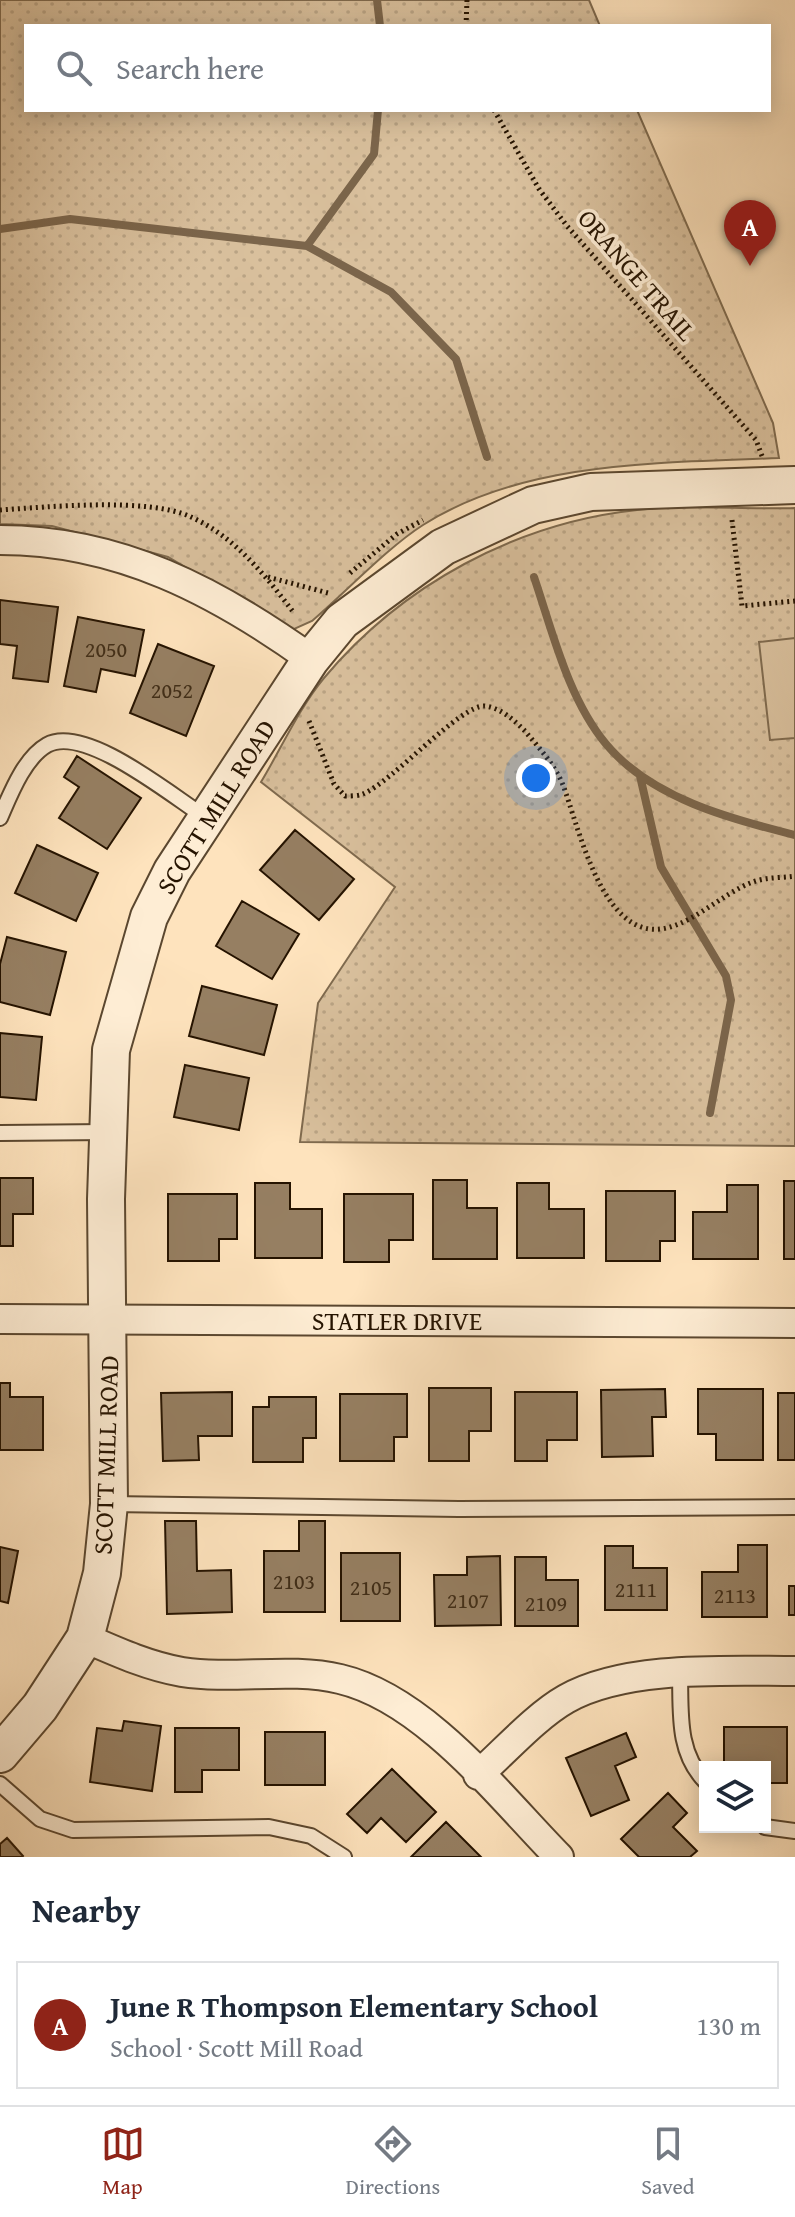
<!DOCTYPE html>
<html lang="en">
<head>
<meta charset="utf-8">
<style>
  :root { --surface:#fff; --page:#f6f6f7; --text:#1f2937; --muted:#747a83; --line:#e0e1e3; --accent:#8f2418 }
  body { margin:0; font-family:"Gentium Book Plus",serif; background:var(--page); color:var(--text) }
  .controls { position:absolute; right:24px; bottom:24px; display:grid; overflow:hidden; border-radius:0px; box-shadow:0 4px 20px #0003 }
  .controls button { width:72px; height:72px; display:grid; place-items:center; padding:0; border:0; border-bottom:2px solid var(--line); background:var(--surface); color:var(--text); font:40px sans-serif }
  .you { position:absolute; left:536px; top:778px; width:28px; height:28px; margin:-20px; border:6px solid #fff; border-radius:50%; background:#1a73e8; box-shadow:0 0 0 12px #1a73e833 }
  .badge { display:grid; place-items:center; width:52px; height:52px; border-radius:50%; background:var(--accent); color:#fff; font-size:26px; font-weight:700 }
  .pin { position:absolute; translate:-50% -66px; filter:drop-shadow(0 2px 4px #0008) }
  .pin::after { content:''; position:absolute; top:42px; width:28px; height:24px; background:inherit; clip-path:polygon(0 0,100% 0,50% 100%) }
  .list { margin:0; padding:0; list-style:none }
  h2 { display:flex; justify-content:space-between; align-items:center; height:104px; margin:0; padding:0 32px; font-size:34px }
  h2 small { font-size:26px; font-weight:400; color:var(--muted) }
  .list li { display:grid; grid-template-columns:52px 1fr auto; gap:24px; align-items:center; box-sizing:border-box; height:128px; margin:0 16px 16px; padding:0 16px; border:2px solid var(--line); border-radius:0px }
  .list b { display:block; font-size:30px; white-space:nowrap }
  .list p { margin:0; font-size:26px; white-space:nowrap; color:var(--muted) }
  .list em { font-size:26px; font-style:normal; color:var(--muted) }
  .icon { flex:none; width:44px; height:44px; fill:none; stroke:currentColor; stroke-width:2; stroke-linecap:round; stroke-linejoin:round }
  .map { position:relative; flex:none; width:795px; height:1857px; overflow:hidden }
  .search { position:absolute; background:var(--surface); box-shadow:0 4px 20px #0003; left:24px; right:24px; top:24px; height:88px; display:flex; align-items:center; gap:20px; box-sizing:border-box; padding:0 28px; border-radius:0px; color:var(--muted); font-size:30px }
  .sheet { height:248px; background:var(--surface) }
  nav { display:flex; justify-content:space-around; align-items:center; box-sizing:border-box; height:112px; border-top:2px solid var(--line); background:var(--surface); font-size:22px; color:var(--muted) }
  nav a { display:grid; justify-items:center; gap:4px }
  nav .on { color:var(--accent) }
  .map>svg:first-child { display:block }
</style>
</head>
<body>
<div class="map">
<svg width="795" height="1857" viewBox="0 0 795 1857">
  <defs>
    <pattern id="park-dots" width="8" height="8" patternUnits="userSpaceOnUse" patternTransform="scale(2)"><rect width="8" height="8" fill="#d9c09d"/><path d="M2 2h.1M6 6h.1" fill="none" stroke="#baa485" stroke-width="1.8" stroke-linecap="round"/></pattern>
  </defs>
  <rect width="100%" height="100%" fill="#fee3bd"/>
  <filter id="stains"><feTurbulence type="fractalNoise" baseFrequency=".0025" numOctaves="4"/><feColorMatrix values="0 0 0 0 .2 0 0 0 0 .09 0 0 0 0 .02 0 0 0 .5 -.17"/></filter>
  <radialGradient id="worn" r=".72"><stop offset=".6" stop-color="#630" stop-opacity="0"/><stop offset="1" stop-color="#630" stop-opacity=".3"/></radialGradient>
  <path fill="url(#park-dots)" stroke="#7f6a4e" stroke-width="2" d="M0 0H589L600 26H26V110H637L773 423 779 458C663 463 525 460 423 525 387 548 346 592 312 621L292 630 168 557 52 526 0 524Z
    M795 508V1146L300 1142 318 1003 395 887 261 782C281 749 299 708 324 678 402 585 516 523 637 510 686 504 745 510 795 508Z"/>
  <path fill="#d9c09d" stroke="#7f6a4e" stroke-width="2" d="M795 638V738L770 740 759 642Z"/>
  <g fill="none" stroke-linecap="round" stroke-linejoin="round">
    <path stroke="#7b654b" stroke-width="8" d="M377 0 380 26
      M0 229 70 219 307 246 374 154 378 110
      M307 246 391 292 456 359 487 457
      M534 577C553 633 568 698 606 744 651 798 730 819 795 835
      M640 776 661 867 726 976 731 1000 710 1113"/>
  </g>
  <path fill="#967f62" stroke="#251300" stroke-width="2" d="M0 600 58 607 48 682 13 678 17 646 0 644Z
    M78 617 144 630 135 676 101 669 96 692 64 686Z
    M158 644 214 666 186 736 130 713Z
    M77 756 141 798 107 849 59 818 79 787 64 777Z
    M295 830 354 879 319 920 260 870Z
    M37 845 98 873 76 921 15 893Z
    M242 901 299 934 272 979 216 946Z
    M7 937 66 952 50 1015 0 1002V964Z
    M202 986 277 1005 264 1055 189 1036Z
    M0 1033 42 1037 36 1100 0 1097Z
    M185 1065 249 1078 239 1130 174 1117Z
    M0 1178H33V1214H13V1246H0Z
    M433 1180H467V1208H497V1259H433Z
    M784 1181H795V1259H784Z
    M255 1183H290V1209H322V1258H255Z
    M517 1183H549V1209H584V1258H517Z
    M727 1185H758V1259H693V1212H727Z
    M606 1191H675V1241H660V1261H606Z
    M168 1194H237V1239H219V1261H168Z
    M344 1194H413V1240H389V1262H344Z
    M0 1383H10V1397H43V1450H0Z
    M429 1388H491V1431H469V1461H429Z
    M665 1389 666 1417H652L653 1456 602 1457 601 1390Z
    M698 1389H763V1460H716V1434H698Z
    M232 1392V1436H198L199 1460 163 1461 161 1393Z
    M515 1392H577V1440H547V1461H515Z
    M778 1393H795V1460H778Z
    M340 1394H407V1437H394V1461H340Z
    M269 1397H316V1438H303V1462H253V1407H269Z
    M165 1521H196L197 1571 231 1570 232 1612 167 1614Z
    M299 1521H325V1612H264V1551H299Z
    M738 1545H767V1617H702V1572H738Z
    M605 1546H633V1568H667V1610H605Z
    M0 1547 18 1551 8 1603 0 1601Z
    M341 1553H400V1621H341Z
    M500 1556 501 1625 435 1626 434 1575H467V1557Z
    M515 1557H546V1580H578V1626H515Z
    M789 1586H795V1615H789Z
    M124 1721 161 1726 152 1791 90 1782 97 1728 122 1731Z
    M724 1727H787V1783H765V1767H724Z
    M175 1728H239V1770H202V1792H175Z
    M265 1732H325V1785H265Z
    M626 1733 636 1757 615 1766 629 1800 591 1816 566 1758Z
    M392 1769 436 1812 406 1842 381 1818 367 1833 347 1814Z
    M668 1793 687 1813 673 1827 697 1851 690 1857H639L621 1839Z
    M446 1822 481 1857H411Z
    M7 1838 23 1856 22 1857H0V1844Z"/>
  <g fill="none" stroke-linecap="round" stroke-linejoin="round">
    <g stroke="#5b472f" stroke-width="18">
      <path id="service" d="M0 818C10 795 24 758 47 745 85 724 172 796 205 817
        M0 1133 107 1132
        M109 1504 459 1509 795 1507
        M680 1675C681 1713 677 1752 705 1781
        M0 1784 40 1819 73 1830 269 1827 311 1836 344 1857
        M765 1827 795 1831"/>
    </g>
    <g stroke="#5b472f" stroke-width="32">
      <path id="minor" d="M0 540C119 540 216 591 311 659
        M0 1319 795 1323
        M85 1638C117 1652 148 1666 182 1672 234 1680 289 1667 340 1679 425 1699 500 1797 559 1857
        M478 1775C504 1752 536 1716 566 1699 625 1665 728 1671 795 1671"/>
    </g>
    <g stroke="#5b472f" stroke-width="40">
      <path id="tertiary" d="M0 1754 40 1707 85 1638 102 1573 109 1504 106 1199 111 1050 149 917 172 871 311 659 342 621 443 547 533 505 591 492 795 485"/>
    </g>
    <path stroke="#251300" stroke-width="5" stroke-dasharray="2 4" stroke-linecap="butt" d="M466 26 467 0
      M494 110 539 189 567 226 756 440 762 456
      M0 510C48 507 149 497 191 517 234 536 266 576 294 613
      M732 520 742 606 795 601
      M350 573 397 534 423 520
      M268 577 328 593
      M309 721 334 784 345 796C350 796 358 796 363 794 392 782 461 704 485 706 501 708 514 720 525 731 539 748 555 765 563 785 578 825 599 923 650 929 685 933 721 893 753 882 766 877 782 878 795 876"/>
    <use href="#service" stroke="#feedd4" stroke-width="14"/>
    <use href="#minor" stroke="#feedd4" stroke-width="28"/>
    <use href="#tertiary" stroke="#feedd4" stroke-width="36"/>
  </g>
  <g text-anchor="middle" stroke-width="7" stroke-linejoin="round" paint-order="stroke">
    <g font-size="22" fill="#412e18">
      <text x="106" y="657">2050</text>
      <text x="172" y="698">2052</text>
      <text x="294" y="1589">2103</text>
      <text x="371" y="1595">2105</text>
      <text x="636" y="1597">2111</text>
      <text x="735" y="1603">2113</text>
      <text x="468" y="1608">2107</text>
      <text x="546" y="1611">2109</text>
    </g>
    <g font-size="26" fill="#251300" stroke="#feedd4">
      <text transform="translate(637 275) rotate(49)" y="9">ORANGE TRAIL</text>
      <text transform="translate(216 807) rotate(-58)" y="9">SCOTT MILL ROAD</text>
      <text x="397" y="1330">STATLER DRIVE</text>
      <text transform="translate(106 1455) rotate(-88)" y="9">SCOTT MILL ROAD</text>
    </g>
  </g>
  <rect width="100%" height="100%" filter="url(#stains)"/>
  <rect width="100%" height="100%" fill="url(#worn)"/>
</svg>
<div class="controls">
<button><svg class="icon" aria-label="layers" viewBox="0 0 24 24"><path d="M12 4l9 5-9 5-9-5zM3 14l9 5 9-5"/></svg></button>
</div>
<div class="you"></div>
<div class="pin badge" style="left:750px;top:266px">A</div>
<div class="search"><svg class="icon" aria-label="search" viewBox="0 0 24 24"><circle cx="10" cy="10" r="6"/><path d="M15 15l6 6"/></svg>Search here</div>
</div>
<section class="sheet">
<h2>Nearby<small></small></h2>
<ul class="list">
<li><span class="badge">A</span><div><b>June R Thompson Elementary School</b><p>School · Scott Mill Road</p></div><em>130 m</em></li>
</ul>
</section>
<nav>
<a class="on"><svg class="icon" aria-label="map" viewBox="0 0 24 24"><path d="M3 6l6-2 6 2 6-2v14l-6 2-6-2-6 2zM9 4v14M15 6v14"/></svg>Map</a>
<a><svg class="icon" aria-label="directions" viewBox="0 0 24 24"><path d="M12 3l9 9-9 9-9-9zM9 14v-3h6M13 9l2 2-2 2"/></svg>Directions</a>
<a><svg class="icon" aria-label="saved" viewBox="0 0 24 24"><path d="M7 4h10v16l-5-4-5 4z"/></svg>Saved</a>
</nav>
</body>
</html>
